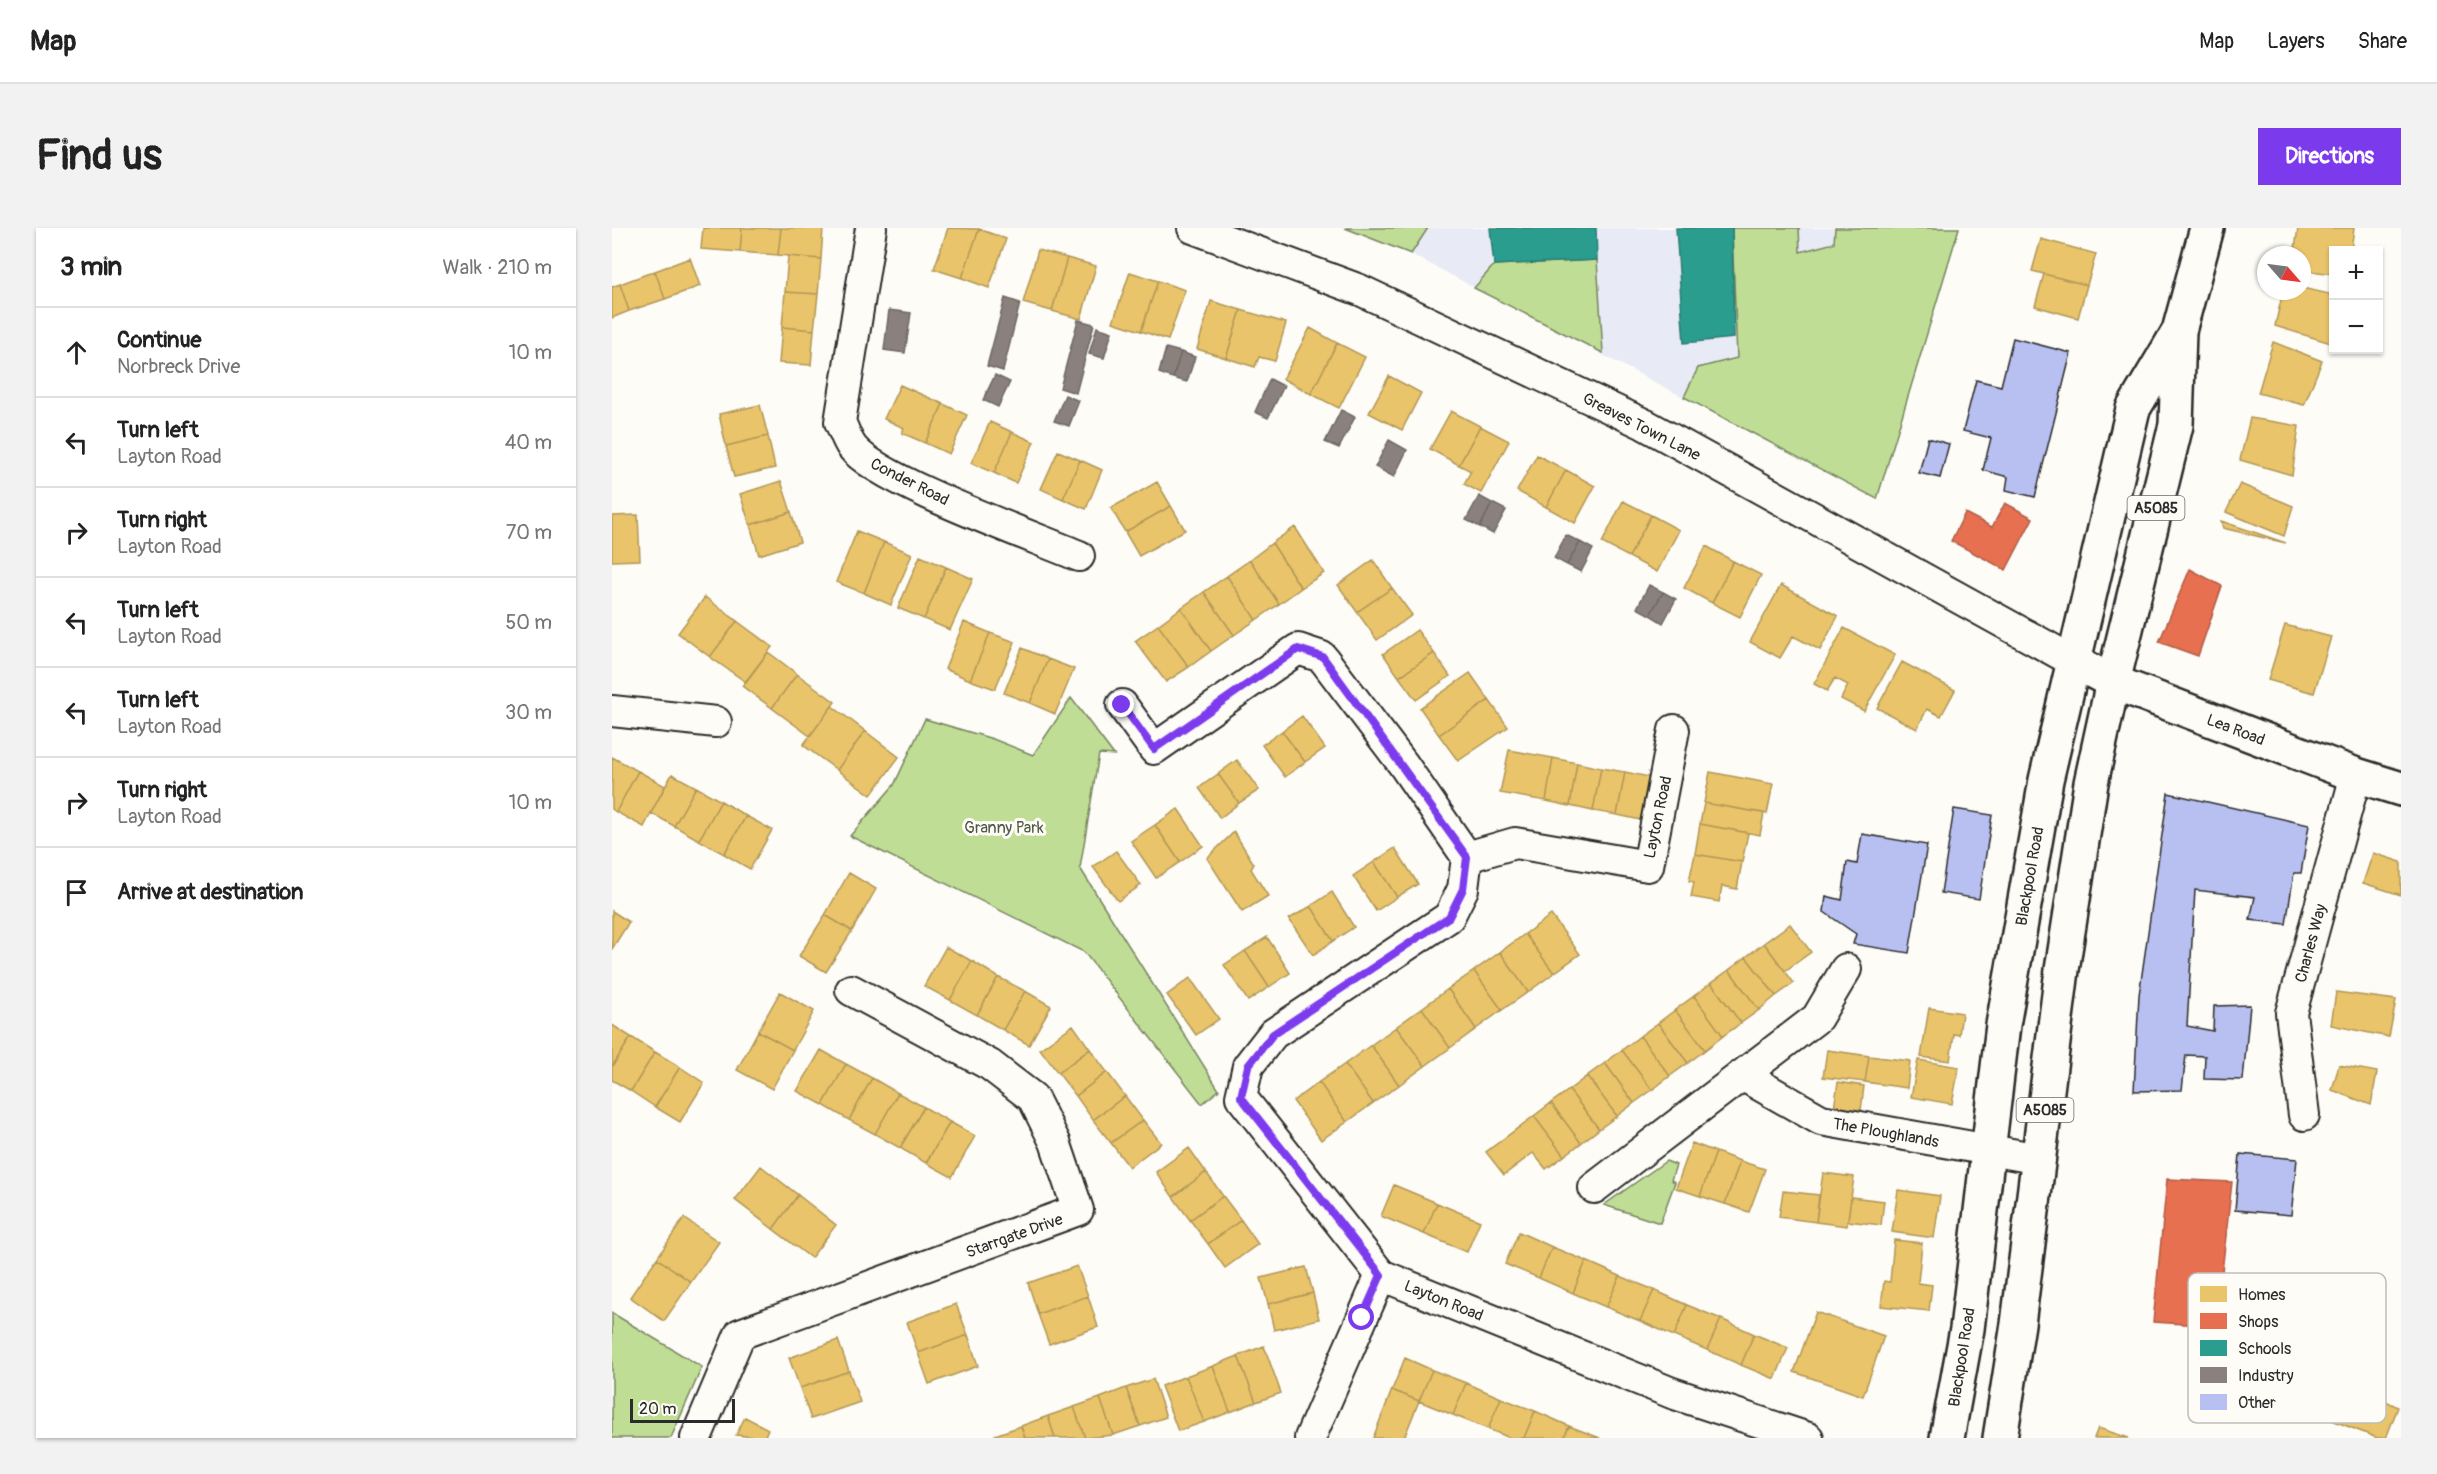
<!DOCTYPE html>
<html lang="en">
<head>
<meta charset="utf-8">
<style>
  :root { --surface:#fff; --page:#f2f2f2; --text:#222; --muted:#767676; --line:#e0e0e0; --accent:#7c3aed }
  body { margin:0; font-family:Pangolin,sans-serif; background:var(--page); color:var(--text) }
  .controls { position:absolute; right:18px; top:18px; display:grid; overflow:hidden; border-radius:0px; box-shadow:0 2px 4px #0004 }
  .controls button { width:54px; height:54px; display:grid; place-items:center; padding:0; border:0; border-bottom:2px solid var(--line); background:var(--surface); color:var(--text); font:30px sans-serif }
  .compass { position:absolute; left:1645px; top:18px; width:54px; height:54px; border-radius:50%; background:var(--surface); box-shadow:0 2px 4px #0004; rotate:118deg }
  .scale { position:absolute; left:18px; bottom:15px; width:105px; box-sizing:border-box; padding-left:6px; border:3px solid #2b2b2b; border-top:0; font-size:16px; line-height:21px; white-space:nowrap; color:#2b2b2b; -webkit-text-stroke:4px #fdfcf7; paint-order:stroke }
  .stop { position:absolute; width:18px; height:18px; margin:-14px; border:4px solid #7c3aed; border-radius:50%; background:#fff }
  .stop.end { background:#7c3aed; border-color:#fff; box-shadow:0 2px 6px #0008 }
  .list { margin:0; padding:0; list-style:none }
  h2 { display:flex; justify-content:space-between; align-items:center; height:78px; margin:0; padding:0 24px; font-size:26px }
  h2 small { font-size:20px; font-weight:400; color:var(--muted) }
  .list li { display:grid; grid-template-columns:39px 1fr auto; gap:18px; align-items:center; box-sizing:border-box; height:90px; padding:0 24px; border-top:2px solid var(--line) }
  .list b { display:block; font-size:22px; white-space:nowrap }
  .list p { margin:0; font-size:20px; white-space:nowrap; color:var(--muted) }
  .list em { font-size:20px; font-style:normal; color:var(--muted) }
  .icon { flex:none; width:33px; height:33px; fill:none; stroke:currentColor; stroke-width:2; stroke-linecap:round; stroke-linejoin:round }
  .map { position:relative; flex:none; width:1789px; height:1210px; overflow:hidden; border-radius:0px }
  header { display:flex; align-items:center; gap:36px; box-sizing:border-box; height:84px; padding:0 30px; background:var(--surface); border-bottom:2px solid var(--line) }
  header strong { font-size:28px }
  nav { display:flex; gap:33px; margin-inline-start:auto; font-size:21px }
  .intro { display:flex; align-items:center; justify-content:space-between; box-sizing:border-box; height:144px; padding:0 36px }
  h1 { margin:0; font-size:42px }
  .button { padding:15px 27px; border-radius:0px; background:var(--accent); color:#fff; font-size:21px; font-weight:700 }
  main { display:flex; gap:36px; padding:0 36px }
  aside { flex:1; background:var(--surface); border-radius:0px; box-shadow:0 2px 4px #0004 }
  .map>svg:first-child { display:block }
</style>
</head>
<body>
<header>
<strong>Map</strong>
<nav><a>Map</a><a>Layers</a><a>Share</a></nav>
</header>
<div class="intro"><h1>Find us</h1><a class="button">Directions</a></div>
<main>
<aside>
<h2>3 min<small>Walk · 210 m</small></h2>
<ul class="list">
<li><svg class="icon" aria-label="ahead" viewBox="0 0 24 24"><path d="M12 20V5M6 11l6-6 6 6"/></svg><div><b>Continue</b><p>Norbreck Drive</p></div><em>10 m</em></li>
<li><svg class="icon" aria-label="left" viewBox="0 0 24 24"><path d="M17 20v-9H6M10 6l-5 5 5 5"/></svg><div><b>Turn left</b><p>Layton Road</p></div><em>40 m</em></li>
<li><svg class="icon" aria-label="right" viewBox="0 0 24 24"><path d="M7 20v-9h11M14 6l5 5-5 5"/></svg><div><b>Turn right</b><p>Layton Road</p></div><em>70 m</em></li>
<li><svg class="icon" aria-label="left" viewBox="0 0 24 24"><path d="M17 20v-9H6M10 6l-5 5 5 5"/></svg><div><b>Turn left</b><p>Layton Road</p></div><em>50 m</em></li>
<li><svg class="icon" aria-label="left" viewBox="0 0 24 24"><path d="M17 20v-9H6M10 6l-5 5 5 5"/></svg><div><b>Turn left</b><p>Layton Road</p></div><em>30 m</em></li>
<li><svg class="icon" aria-label="right" viewBox="0 0 24 24"><path d="M7 20v-9h11M14 6l5 5-5 5"/></svg><div><b>Turn right</b><p>Layton Road</p></div><em>10 m</em></li>
<li><svg class="icon" aria-label="arrive" viewBox="0 0 24 24"><path d="M6 21V4h12l-3 4 3 4H6"/></svg><div><b>Arrive at destination</b></div></li>
</ul>
</aside>
<div class="map">
<svg width="1789" height="1210" viewBox="0 0 1789 1210">
  <rect width="100%" height="100%" fill="#fdfcf7"/>
  <filter id="ink" filterUnits="userSpaceOnUse"><feTurbulence type="fractalNoise" baseFrequency=".0167" numOctaves="2"/><feDisplacementMap in="SourceGraphic" scale="12" xChannelSelector="R" yChannelSelector="G"/><feConvolveMatrix kernelMatrix="1 2 1 2 8 2 1 2 1" color-interpolation-filters="sRGB"/></filter>
  <g filter="url(#ink)">
    <path fill="#e8eaf5" d="M733 0H1347L1265 271 799 26Z"/>
    <path fill="#c0dd95" stroke="#768460" stroke-width="1.5" d="M733 0H816L799 26Z
      M1120 0H1187L1188 24 1222 15 1223 0H1347L1265 271 1072 169 1086 140 1125 130Z
      M985 32 991 125 862 60 882 37Z
      M459 470 502 527 487 526 468 640 607 862 590 876 472 724 238 608 282 557 313 491 381 511 421 527Z
      M1054 933 1064 937 1059 952 1063 954 1048 995 992 977Z
      M0 1085 90 1139 59 1210H0Z"/>
    <path fill="#e9c46a" stroke="#b09657" stroke-width="1.5" d="M91 0H130L128 24 89 21Z
      M130 0H169L166 27 128 24Z
      M169 0H211L209 31 166 27Z
      M336 0 367 1 350 50 322 41Z
      M1686 0H1742L1739 22H1722V46L1690 42V27H1682Z
      M367 1 394 11 377 60 350 50Z
      M1429 11 1484 26 1475 57 1420 43Z
      M426 22 455 30 440 83 411 75Z
      M176 28 209 31 206 66 173 64Z
      M78 30 88 58 53 71 43 43Z
      M455 30 484 38 469 91 440 83Z
      M43 43 53 71 17 83 8 56Z
      M518 44 546 53 529 103 501 94Z
      M1432 46 1475 57 1466 90 1423 78Z
      M546 53 573 62 556 112 529 103Z
      M8 56 17 83 0 90V59Z
      M1690 60 1722 67V116L1663 98 1671 63H1690Z
      M173 64 206 66 202 102 170 99Z
      M599 73 629 82 614 130 585 121Z
      M629 82 674 95 663 133 647 129 643 139 614 130Z
      M170 99 202 102 199 137 167 135Z
      M698 100 725 115 699 166 671 151Z
      M1661 114 1710 133 1692 177 1646 165Z
      M725 115 753 129 727 180 699 166Z
      M777 148 809 165 790 202 757 185Z
      M288 157 331 176 313 215 290 205 292 200 272 191Z
      M331 176 355 187 337 226 313 215Z
      M148 177 156 208 114 218 107 186Z
      M839 183 868 198 847 237 818 221Z
      M1638 190 1687 198 1680 247 1628 232Z
      M378 194 400 204 382 245 359 235Z
      M868 198 897 213 869 265 852 256 859 243 847 237Z
      M400 204 422 214 404 255 382 245Z
      M156 208 163 240 122 249 114 218Z
      M446 223 468 232 451 271 429 261Z
      M925 227 954 242 934 279 905 263Z
      M468 232 490 242 474 281 451 271Z
      M954 242 983 258 963 295 934 279Z
      M169 253 179 284 138 297 128 266Z
      M545 254 559 278 513 304 499 280Z
      M1628 256 1681 278 1672 308 1614 284Z
      M1011 273 1039 287 1017 329 990 315Z
      M559 278 573 302 527 328 513 304Z
      M179 284 188 314 147 327 138 297Z
      M26 287 28 332 0 333V288Z
      M1039 287 1067 302 1045 344 1017 329Z
      M1609 293 1674 315 1611 300Z
      M683 299 712 345 689 360 660 315Z
      M245 303 272 314 252 365 224 354Z
      M272 314 300 326 279 377 252 365Z
      M660 315 689 360 667 376 638 332Z
      M1094 318 1121 333 1100 375 1072 360Z
      M308 328 334 339 312 391 286 380Z
      M638 332 667 376 644 392 615 348Z
      M761 332 780 360 745 384 726 357Z
      M1121 333 1149 347 1128 389 1100 375Z
      M334 339 361 351 338 402 312 391Z
      M615 348 644 392 622 407 592 364Z
      M1169 357 1226 388 1208 422 1181 408 1168 430 1138 414Z
      M780 360 800 387 765 412 745 384Z
      M592 364 622 407 599 423 569 380Z
      M93 369 125 393 98 429 66 405Z
      M569 380 599 423 577 439 546 397Z
      M125 393 160 419 134 454 98 429Z
      M352 394 378 405 358 452 333 441Z
      M546 397 577 439 554 454 523 413Z
      M1673 397 1719 409 1702 465 1656 452Z
      M1232 400 1283 427 1252 483 1229 471 1236 457 1223 450 1215 463 1202 456Z
      M805 402 822 425 787 449 771 426Z
      M378 405 403 414 383 461 358 452Z
      M410 420 436 431 418 475 392 465Z
      M156 424 185 446 160 480 130 458Z
      M822 425 838 448 804 472 787 449Z
      M436 431 462 441 443 486 418 475Z
      M1290 434 1343 462 1329 488 1315 481 1305 501 1265 480Z
      M858 445 877 472 827 507 808 480Z
      M185 446 223 474 198 508 160 480Z
      M877 472 896 499 846 533 827 507Z
      M220 478 253 503 225 542 191 517Z
      M690 488 713 520 693 534 670 503Z
      M253 503 287 529 259 567 225 542Z
      M670 503 693 534 673 549 650 517Z
      M897 522 941 530 934 573 888 565Z
      M0 529 26 543 4 584 0 581Z
      M941 530 965 535 958 578 934 573Z
      M625 532 647 562 627 575 606 546Z
      M965 535 989 540 981 583 958 578Z
      M989 540 1013 544 1005 587 981 583Z
      M26 543 53 558 32 599 4 584Z
      M1013 544 1037 549 1029 592 1005 587Z
      M1098 544 1161 556 1155 586 1092 575Z
      M60 546 84 559 62 598 39 585Z
      M606 546 627 575 608 590 587 560Z
      M84 559 109 573 87 612 62 598Z
      M109 573 134 588 112 626 87 612Z
      M1092 575 1152 585 1148 607 1088 596Z
      M566 581 591 618 568 634 543 597Z
      M134 588 160 602 138 641 112 626Z
      M1088 596 1136 605 1130 634 1083 626Z
      M543 597 568 634 544 650 519 613Z
      M622 604 642 636 639 641 656 668 630 684 595 630Z
      M783 620 806 656 785 669 762 634Z
      M504 623 529 657 506 673 481 639Z
      M1761 625 1789 634V667L1751 655Z
      M1083 626 1130 634 1125 661 1110 658 1107 674 1079 669 1082 654 1077 653Z
      M762 634 785 669 764 683 741 648Z
      M237 645 264 661 240 703 213 687Z
      M720 664 742 699 721 713 699 678Z
      M699 678 721 713 701 727 677 691Z
      M0 683 17 694 0 721Z
      M213 687 240 703 214 744 187 728Z
      M939 687 968 726 942 745 913 706Z
      M1178 696 1199 724 1173 743 1152 715Z
      M913 706 942 745 916 764 888 724Z
      M655 709 678 745 657 759 633 723Z
      M1152 715 1182 755 1164 768 1134 729Z
      M334 719 360 733 338 772 312 758Z
      M633 723 657 759 636 773 612 737Z
      M888 724 916 764 890 782 862 743Z
      M1134 729 1164 768 1147 782 1117 742Z
      M360 733 386 749 365 787 338 772Z
      M1117 742 1147 782 1129 795 1099 755Z
      M862 743 890 782 864 801 836 761Z
      M386 749 413 763 391 802 365 787Z
      M578 750 607 791 584 807 555 767Z
      M1099 755 1129 795 1111 808 1082 768Z
      M836 761 864 801 838 820 810 780Z
      M413 763 439 778 417 817 391 802Z
      M168 764 202 783 181 822 146 803Z
      M1724 764 1784 772 1777 809 1719 797Z
      M1082 768 1111 808 1093 822 1063 782Z
      M810 780 838 820 813 838 784 799Z
      M1317 780 1350 785 1347 807 1342 806 1338 833 1309 829Z
      M1063 782 1093 822 1076 835 1046 795Z
      M1046 795 1076 835 1058 848 1028 808Z
      M0 797 19 809 0 839Z
      M461 797 478 821 446 845 428 821Z
      M784 799 813 838 787 857 759 817Z
      M146 803 181 822 160 861 125 842Z
      M1028 808 1058 848 1040 862 1010 822Z
      M19 809 43 824 19 863 0 852V839Z
      M759 817 787 857 761 875 733 836Z
      M478 821 495 844 464 868 446 845Z
      M209 822 234 836 211 877 185 863Z
      M1010 822 1040 862 1022 875 993 835Z
      M1215 822 1257 828 1253 854 1211 849Z
      M43 824 68 839 43 879 19 863Z
      M1257 828 1298 833 1295 860 1253 854Z
      M1306 832 1347 839 1340 876 1299 869Z
      M993 835 1022 875 1005 888 975 848Z
      M234 836 260 850 237 892 211 877Z
      M733 836 761 875 735 894 707 854Z
      M1727 837 1765 844 1759 877 1720 862Z
      M68 839 92 855 68 894 43 879Z
      M495 844 513 868 481 892 464 868Z
      M975 848 1005 888 987 901 957 862Z
      M260 850 286 865 263 906 237 892Z
      M707 854 735 894 709 912 681 873Z
      M1226 854 1252 858 1248 891 1221 887Z
      M957 862 987 901 969 915 939 875Z
      M286 865 312 879 288 920 263 906Z
      M513 868 531 892 499 915 481 892Z
      M939 875 969 915 952 928 922 888Z
      M312 879 338 894 314 935 288 920Z
      M922 888 952 928 934 941 921 925 892 947 874 924Z
      M531 892 549 915 517 939 499 915Z
      M338 894 363 908 340 949 314 935Z
      M1080 915 1104 924 1088 968 1064 960Z
      M577 920 594 944 561 969 544 944Z
      M1104 924 1128 933 1113 976 1088 968Z
      M1128 933 1153 941 1137 984 1113 976Z
      M149 938 186 967 161 1001 123 972Z
      M594 944 611 968 578 992 561 969Z
      M1211 945 1242 949 1235 998 1204 994Z
      M782 957 825 975 812 1006 769 988Z
      M1286 962 1328 968 1322 1010 1280 1004Z
      M1171 963 1207 967 1204 994 1167 989Z
      M186 967 224 997 199 1030 161 1001Z
      M611 968 629 992 596 1016 578 992Z
      M1239 969 1272 973 1269 997 1236 993Z
      M825 975 868 993 855 1024 812 1006Z
      M72 990 107 1014 79 1054 45 1030Z
      M629 992 646 1016 613 1040 596 1016Z
      M907 1004 940 1019 927 1050 893 1036Z
      M1282 1012 1310 1015 1306 1055 1320 1057 1317 1083 1269 1078 1272 1053 1278 1054Z
      M940 1019 974 1033 961 1065 927 1050Z
      M45 1030 79 1054 52 1093 18 1069Z
      M974 1033 1008 1048 994 1079 961 1065Z
      M465 1038 476 1068 426 1086 416 1055Z
      M694 1039 701 1065 656 1076 649 1050Z
      M1008 1048 1042 1062 1028 1093 994 1079Z
      M1042 1062 1075 1077 1062 1108 1028 1093Z
      M701 1065 707 1091 662 1102 656 1076Z
      M476 1068 486 1099 437 1116 426 1086Z
      M344 1076 356 1107 306 1125 295 1094Z
      M1075 1077 1109 1091 1095 1122 1062 1108Z
      M1204 1084 1272 1108 1251 1168 1182 1144Z
      M1109 1091 1142 1106 1129 1137 1095 1122Z
      M1142 1106 1176 1120 1163 1151 1129 1137Z
      M356 1107 366 1138 317 1156 306 1125Z
      M226 1112 237 1143 188 1160 177 1130Z
      M652 1118 669 1165 644 1174 626 1128Z
      M626 1128 644 1174 618 1184 601 1138Z
      M793 1130 820 1142 807 1173 780 1162Z
      M601 1138 618 1184 592 1194 574 1148Z
      M820 1142 854 1155 841 1187 807 1173Z
      M237 1143 248 1174 199 1191 188 1160Z
      M574 1148 592 1194 566 1203 549 1158Z
      M541 1151 554 1189 528 1198 514 1160Z
      M854 1155 889 1170 876 1201 841 1187Z
      M1739 1155 1786 1179 1774 1210H1765L1720 1192Z
      M514 1160 528 1198 501 1207 488 1170Z
      M780 1162 807 1173 792 1210H761Z
      M488 1170 501 1207 473 1210 462 1179Z
      M889 1170 923 1183 912 1210H898L876 1201Z
      M462 1179 473 1210H443L436 1188Z
      M923 1183 957 1198 952 1210H912Z
      M436 1188 443 1210H413L409 1198Z
      M133 1189 156 1201 152 1210 124 1207Z
      M409 1198 413 1210H384L383 1207Z
      M957 1198 988 1210H952Z
      M1486 1200 1517 1210H1482Z"/>
    <path fill="#e76f51" stroke="#af5b46" stroke-width="1.5" d="M1393 275 1421 290 1394 342 1339 313 1353 285 1380 299Z
      M1578 341 1610 358 1586 428 1547 414Z
      M1555 951 1620 954 1604 1098 1541 1094Z"/>
    <path fill="#2a9d8f" stroke="#2a7b71" stroke-width="1.5" d="M878 0H984L985 32 882 37Z
      M1064 0H1120L1122 110 1072 115Z"/>
    <path fill="#8a817c" stroke="#6e6764" stroke-width="1.5" d="M393 70 408 75 391 143 375 138Z
      M277 82 299 85 293 125 272 122Z
      M466 92 482 96 464 165 448 160Z
      M485 99 500 104 492 130 477 126Z
      M554 120 569 124 561 150 547 145Z
      M569 124 583 129 575 154 561 150Z
      M383 147 398 154 386 179 371 172Z
      M658 151 672 158 656 190 643 184Z
      M453 167 467 173 457 198 442 193Z
      M729 182 743 189 727 220 713 214Z
      M777 212 795 222 782 249 763 239Z
      M867 268 880 275 868 299 854 292Z
      M880 275 894 282 881 306 868 299Z
      M954 307 968 314 955 337 942 330Z
      M968 314 981 321 969 344 955 337Z
      M1037 357 1051 364 1038 387 1025 380Z
      M1051 364 1064 371 1051 395 1038 387Z"/>
    <path fill="#b7c0f1" stroke="#2b2b2b" stroke-width="1.5" d="M1401 110 1459 125 1423 269 1394 262 1396 249 1371 242 1379 210 1351 203 1364 152 1389 158Z
      M1316 210 1337 216 1328 250 1307 245Z
      M1556 565 1697 597 1689 645H1682L1674 696 1638 692 1643 669 1583 662 1575 798 1601 803 1602 778 1638 777 1631 852 1592 851 1593 828 1574 827 1570 862 1522 863 1527 767Z
      M1342 581 1380 587 1367 671 1329 665Z
      M1250 606 1315 617 1297 725 1241 716 1244 706 1212 684 1214 668 1230 672 1235 634 1245 636Z
      M1628 926 1685 931 1679 987 1623 982Z"/>
    <g fill="none" stroke-linecap="round" stroke-linejoin="round">
      <g stroke="#2b2b2b" stroke-width="34">
        <path id="street" d="M259 0 228 194C232 202 235 212 240 219 266 253 420 308 467 328
          M581 0 748 62 1032 196 1461 433
          M510 477 542 521 686 421 710 429 791 536 855 629
          M0 483 104 494
          M1062 502 1036 638 903 615 855 629 851 661 837 689 661 806 636 838 629 869 769 1047 1060 1165 1196 1210
          M1130 847 1209 892 1428 931
          M1692 887 1679 785 1744 547
          M982 960 1205 790 1234 741
          M84 1210 128 1106 466 982 443 914 421 870 378 837 239 762
          M698 1210 769 1047"/>
      </g>
      <g stroke="#2b2b2b" stroke-width="38">
        <path id="secondary" d="M1461 433 1501 454 1744 547 1789 561"/>
      </g>
      <g stroke="#2b2b2b" stroke-width="38">
        <path id="highway" d="M1335 1210 1355 1101 1391 797 1434 552 1521 181 1566 105
          M1388 1210 1406 1096 1450 742 1479 555 1501 454 1564 197 1567 103 1595 0"/>
      </g>
      <use href="#street" stroke="#fdfcf7" stroke-width="30"/>
      <use href="#secondary" stroke="#fdfcf7" stroke-width="33"/>
      <use href="#highway" stroke="#fdfcf7" stroke-width="33"/>
    </g>
  </g>
  <g fill="none" stroke-linecap="round" stroke-linejoin="round" filter="url(#ink)">
    <path stroke="#7c3aed" stroke-width="8" d="M510 477 542 521 686 421 711 429 855 629 851 661 837 689 661 806 636 838 629 869 769 1047 750 1090"/>
  </g>
  <g text-anchor="middle" stroke-width="6" stroke-linejoin="round" paint-order="stroke">
    <g fill="#fdfcf7" stroke="#6a6a68" stroke-width="1.5">
      <rect x="1515.5" y="268" width="57" height="24" rx="4.5"/>
      <rect x="1404.5" y="870" width="57" height="24" rx="4.5"/>
    </g>
    <g font-size="15" font-weight="bold" fill="#2b2b2b">
      <text x="1544" y="285">A5085</text>
      <text x="1433" y="887">A5085</text>
    </g>
    <g font-size="16" fill="#2b2b2b" stroke="#fdfcf7">
      <text transform="translate(1030 198) rotate(27)" y="6">Greaves Town Lane</text>
      <text transform="translate(298 253) rotate(27)" y="6">Conder Road</text>
      <text transform="translate(1624 501) rotate(21)" y="6">Lea Road</text>
      <text transform="translate(1045 589) rotate(-78)" y="6">Layton Road</text>
      <text transform="translate(1417 648) rotate(-80)" y="6">Blackpool Road</text>
      <text transform="translate(1698 715) rotate(-75)" y="6">Charles Way</text>
      <text transform="translate(1274 904) rotate(10)" y="6">The Ploughlands</text>
      <text transform="translate(402 1007) rotate(-20)" y="6">Starrgate Drive</text>
      <text transform="translate(832 1072) rotate(22)" y="6">Layton Road</text>
      <text transform="translate(1349 1129) rotate(-81)" y="6">Blackpool Road</text>
    </g>
    <g font-size="16" fill="#505846" stroke="#fdfcf7">
      <text x="392" y="605">Granny Park</text>
    </g>
  </g>
  <rect x="1576" y="1045" width="198" height="150" rx="9" fill="#fdfcf7" stroke="#bebdba" stroke-width="1.5"/>
  <rect x="1588" y="1058" width="27" height="16" fill="#e9c46a"/>
  <rect x="1588" y="1085" width="27" height="16" fill="#e76f51"/>
  <rect x="1588" y="1112" width="27" height="16" fill="#2a9d8f"/>
  <rect x="1588" y="1139" width="27" height="16" fill="#8a817c"/>
  <rect x="1588" y="1166" width="27" height="16" fill="#b7c0f1"/>
  <g font-size="16" fill="#2b2b2b">
    <text x="1626" y="1072">Homes</text>
    <text x="1626" y="1099">Shops</text>
    <text x="1626" y="1126">Schools</text>
    <text x="1626" y="1153">Industry</text>
    <text x="1626" y="1180">Other</text>
  </g>
</svg>
<div class="controls">
<button>+</button>
<button>−</button>
</div>
<svg class="compass" viewBox="-18 -18 36 36"><path d="M0-13l5 13h-10z" fill="#e53935"/><path d="M0 13l5-13h-10z" fill="#767676"/></svg>
<div class="scale">20 m</div>
<div class="stop" style="left:750px;top:1090px"></div>
<div class="stop end" style="left:510px;top:477px"></div>
</div>
</main>
</body>
</html>
